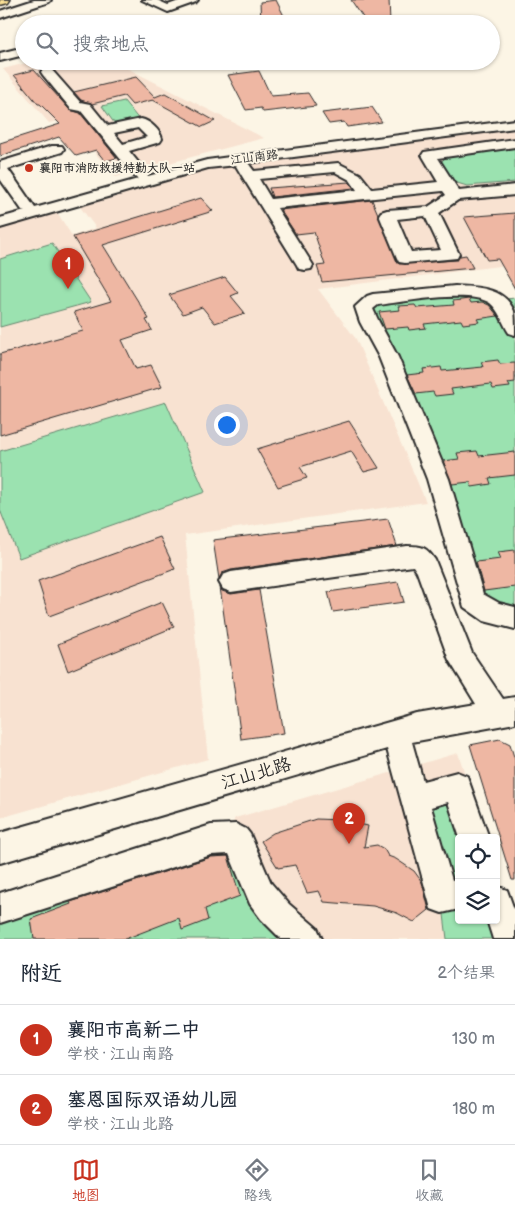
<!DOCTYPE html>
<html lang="zh">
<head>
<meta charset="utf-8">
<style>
  :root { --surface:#fff; --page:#f2f2f3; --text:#1f2937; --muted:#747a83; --line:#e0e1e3; --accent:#c8321e }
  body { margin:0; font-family:"Balsamiq Sans","LXGW WenKai TC",sans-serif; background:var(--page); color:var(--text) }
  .controls { position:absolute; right:15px; bottom:15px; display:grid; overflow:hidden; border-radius:5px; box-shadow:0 1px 4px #0004 }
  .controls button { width:45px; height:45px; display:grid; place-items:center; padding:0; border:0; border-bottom:1px solid var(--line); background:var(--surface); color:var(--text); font:25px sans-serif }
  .you { position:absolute; left:226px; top:424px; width:18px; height:18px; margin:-12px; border:4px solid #fff; border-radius:50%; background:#1a73e8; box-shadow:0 0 0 8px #1a73e833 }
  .badge { display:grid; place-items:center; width:32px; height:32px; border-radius:50%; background:var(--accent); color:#fff; font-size:16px; font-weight:700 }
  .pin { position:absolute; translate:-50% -41px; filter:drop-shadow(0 1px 2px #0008) }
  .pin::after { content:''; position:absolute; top:26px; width:18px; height:15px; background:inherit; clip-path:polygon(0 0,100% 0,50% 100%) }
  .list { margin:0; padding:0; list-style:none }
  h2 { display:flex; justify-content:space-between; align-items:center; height:65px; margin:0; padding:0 20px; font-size:21px }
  h2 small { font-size:16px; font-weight:400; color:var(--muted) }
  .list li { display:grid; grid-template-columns:32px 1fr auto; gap:15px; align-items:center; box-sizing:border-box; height:70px; padding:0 20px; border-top:1px solid var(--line) }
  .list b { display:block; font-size:19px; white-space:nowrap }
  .list p { margin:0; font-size:16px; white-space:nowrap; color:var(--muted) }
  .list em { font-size:16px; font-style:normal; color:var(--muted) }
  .icon { flex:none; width:28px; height:28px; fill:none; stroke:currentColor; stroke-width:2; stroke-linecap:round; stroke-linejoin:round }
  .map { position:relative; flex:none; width:515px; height:939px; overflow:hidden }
  .search { position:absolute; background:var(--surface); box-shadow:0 1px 4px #0004; left:15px; right:15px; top:15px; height:55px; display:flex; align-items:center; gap:12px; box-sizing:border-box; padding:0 18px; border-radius:28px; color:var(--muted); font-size:19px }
  .sheet { height:205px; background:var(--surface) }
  nav { display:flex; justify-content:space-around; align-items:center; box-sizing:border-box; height:70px; border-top:1px solid var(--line); background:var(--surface); font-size:14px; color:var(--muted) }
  nav a { display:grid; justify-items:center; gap:2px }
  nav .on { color:var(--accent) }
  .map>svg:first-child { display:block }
</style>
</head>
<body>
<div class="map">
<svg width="515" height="939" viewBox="0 0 515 939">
  <rect width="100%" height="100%" fill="#fcf5e5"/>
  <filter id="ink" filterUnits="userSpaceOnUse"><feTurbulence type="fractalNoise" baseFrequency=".02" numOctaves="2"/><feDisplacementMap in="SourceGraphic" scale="10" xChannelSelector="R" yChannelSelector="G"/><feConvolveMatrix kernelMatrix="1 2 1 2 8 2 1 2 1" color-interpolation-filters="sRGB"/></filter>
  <g filter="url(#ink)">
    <path fill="#f8e2d1" d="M34 61H113L264 138 116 177 65 119 49 123 3 69Z
      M515 125V264L318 289 356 339 426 502 185 535 208 759 0 818V225L55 209 72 236 96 228 77 203 224 163Z
      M458 753 486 838H459V920H496V868L515 924V939H306L225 839 235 818Z"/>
    <path fill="#9be2b0" stroke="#63866e" d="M124 101 140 121 117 127 102 106Z
      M515 148V182L467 186 454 182 441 162 446 157Z
      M52 243 91 302 0 327V259Z
      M449 292 497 300 515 298V618L473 600 438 479 367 320 373 300Z
      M166 402 205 492 19 558 0 510V451Z
      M457 786 475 838H459V920H496L509 939H447L442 898 414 797Z
      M236 839 306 939H0V908Z"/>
    <path fill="#eeb7a3" stroke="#2b2b2b" d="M276 0 288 24H261L260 2Z
      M351 0H389L390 22H366Z
      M34 70 70 110 80 113 117 158 105 161 96 150 76 156 59 137 0 156V143L60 124 40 104H38L14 75Z
      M259 71 271 96 308 93 316 106 263 112 261 108 246 110 228 75Z
      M136 77 155 97 165 93 215 121 202 127 153 100 132 105 124 96 92 104 81 100 74 92Z
      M372 107 382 122 347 127 344 122 329 124 322 113Z
      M349 182 354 188 272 197 269 188Z
      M201 198 213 211 103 245 149 319 146 320 152 330 122 340 136 369 151 365 162 387 0 435V354L83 331 74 312 111 301 73 237Z
      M372 200 399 264 457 260 460 256 466 255 473 268 322 282 317 266 325 265 314 232 296 234 280 210Z
      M515 213V289L498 259 487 260 464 217Z
      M225 277 238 293 231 296 245 313 215 323 202 307 183 314 169 295Z
      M469 299 471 303 482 302 489 305 498 316 477 319 479 322 463 324 461 320 424 324 426 328 409 330 408 327 385 329 379 312 400 310 398 306 415 305 417 308 454 305 453 301Z
      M498 360 500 364 515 363V382L508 383 510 387 493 389 491 384 451 389 453 394 435 396 433 392 416 394 407 375 424 373 423 369 441 367 442 371 483 367 481 362Z
      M349 421 379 468 364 472 351 451 300 467 307 478 278 487 257 449Z
      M477 451 479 456 515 452V475L489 478 491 484 472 487 470 482 452 484 443 461 459 459 457 453Z
      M388 519 397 546 231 570 222 573 219 579 213 540Z
      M160 537 175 569 49 616 38 581Z
      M515 550V587L484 591 476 562 501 559 498 552Z
      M398 582 404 602 333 612 328 592Z
      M220 587 222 591 231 594 259 590 284 733 241 739Z
      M162 602 174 627 68 671 58 644Z
      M500 739 510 744 515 760V880H512L470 745Z
      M316 819 340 820 368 826 364 847 377 845 384 849 388 856 396 859 414 871 422 882 429 910 414 922 397 913 373 906 324 902 319 891 307 893 295 865 278 868 261 841 273 833Z
      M228 856 240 896 205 909 208 920 182 930 179 918 125 939H34L31 919 71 904 70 902 211 857Z"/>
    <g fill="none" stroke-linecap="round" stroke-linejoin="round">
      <g stroke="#2b2b2b" stroke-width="4">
        <path id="minor" d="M34 0H51L49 2 0 18V11Z
          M142 0H157L168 5 182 0H198L196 2 168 12Z
          M24 47V55L0 61V53Z
          M47 68 51 69 80 102 90 104 108 126 141 119C150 121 160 130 162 139L160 142 129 151 146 172 148 176 207 160 515 120V128L248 163 254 171 338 163 360 174 372 189 438 182 422 155 424 152 515 139V147L438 158 459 191 515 185V195L458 200 439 213 459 254 457 258 405 263 399 262 397 258 379 215 381 212 387 210 428 207 446 195 443 191 277 208 313 265 311 269 305 270 299 269 297 265 242 176 236 166 237 165 208 168 0 228V218L25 211 22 210 0 179V162L52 146H62L64 149 62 152 8 169 35 208 138 179 136 178 81 111 71 109 43 75 41 72 43 69ZM138 128 147 137 123 144 114 133ZM335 172 350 180 357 190 271 199 259 179ZM425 216 441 250 411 252 397 219Z
          M455 286C477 287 504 287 514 311 515 318 515 328 515 335L509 333C503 324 499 310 490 303 471 289 402 302 378 305L373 309 379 322 398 357 449 479 483 594 499 603 515 607V629L484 621 464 607 427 479 379 357 360 322 355 307 367 296 373 294Z
          M407 546C423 546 426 547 435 560L472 653 503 699 515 697V723L412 742 423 781 457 772 467 776 489 838H460L448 802 431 807 452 880 459 879V909L442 913 431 909 387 749 0 863V833L417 714 476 704 449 660 417 572 413 566 231 592 223 589 219 582 223 575 231 572Z
          M236 824 246 829 250 834 271 883 289 904 317 928 322 939H281L261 919 250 904 229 854 211 855 0 923V893L211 825Z
          M496 886 507 890 515 912V939H493L487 920H496Z"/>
      </g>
      <g stroke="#2b2b2b" stroke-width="3">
        <path id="highway" d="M0 0H10L8 3 0 5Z"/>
      </g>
      <use href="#minor" fill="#fcf5e5" fill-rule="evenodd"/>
      <use href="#highway" fill="#f9df96" fill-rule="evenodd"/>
    </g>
  </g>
  <circle fill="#c8321e" stroke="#fcf5e5" stroke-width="2" cx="29" cy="168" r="5"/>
  <g text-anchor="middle" stroke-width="4" stroke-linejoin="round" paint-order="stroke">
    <g font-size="12" fill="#2b2b2b" stroke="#fcf5e5">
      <text transform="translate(254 157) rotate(-7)" y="4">江山南路</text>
    </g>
    <g font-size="12" font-weight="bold" fill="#2b2b2b" stroke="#fcf5e5" text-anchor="start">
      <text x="39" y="172">襄阳市消防救援特勤大队一站</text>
    </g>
    <g font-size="18" fill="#2b2b2b" stroke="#fcf5e5">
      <text transform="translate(256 773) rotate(-16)" y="6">江山北路</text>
    </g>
  </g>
</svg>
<div class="controls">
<button><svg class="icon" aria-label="locate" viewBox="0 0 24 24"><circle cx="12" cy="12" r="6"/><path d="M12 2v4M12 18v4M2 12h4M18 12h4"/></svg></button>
<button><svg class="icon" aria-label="layers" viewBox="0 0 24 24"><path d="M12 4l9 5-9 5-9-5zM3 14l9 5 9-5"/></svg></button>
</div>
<div class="you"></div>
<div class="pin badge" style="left:68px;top:289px">1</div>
<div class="pin badge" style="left:349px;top:844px">2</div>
<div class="search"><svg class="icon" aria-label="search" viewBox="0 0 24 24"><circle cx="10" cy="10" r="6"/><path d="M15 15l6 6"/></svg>搜索地点</div>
</div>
<section class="sheet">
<h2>附近<small>2个结果</small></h2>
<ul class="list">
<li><span class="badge">1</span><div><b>襄阳市高新二中</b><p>学校 · 江山南路</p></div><em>130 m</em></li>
<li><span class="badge">2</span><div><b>塞恩国际双语幼儿园</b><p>学校 · 江山北路</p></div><em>180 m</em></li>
</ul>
</section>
<nav>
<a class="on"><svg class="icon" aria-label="map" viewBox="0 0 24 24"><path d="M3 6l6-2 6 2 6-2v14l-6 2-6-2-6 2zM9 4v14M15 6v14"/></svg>地图</a>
<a><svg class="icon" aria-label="directions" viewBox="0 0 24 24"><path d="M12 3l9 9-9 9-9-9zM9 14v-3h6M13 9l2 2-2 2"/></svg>路线</a>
<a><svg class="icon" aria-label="saved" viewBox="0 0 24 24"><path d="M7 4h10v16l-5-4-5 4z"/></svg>收藏</a>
</nav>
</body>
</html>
